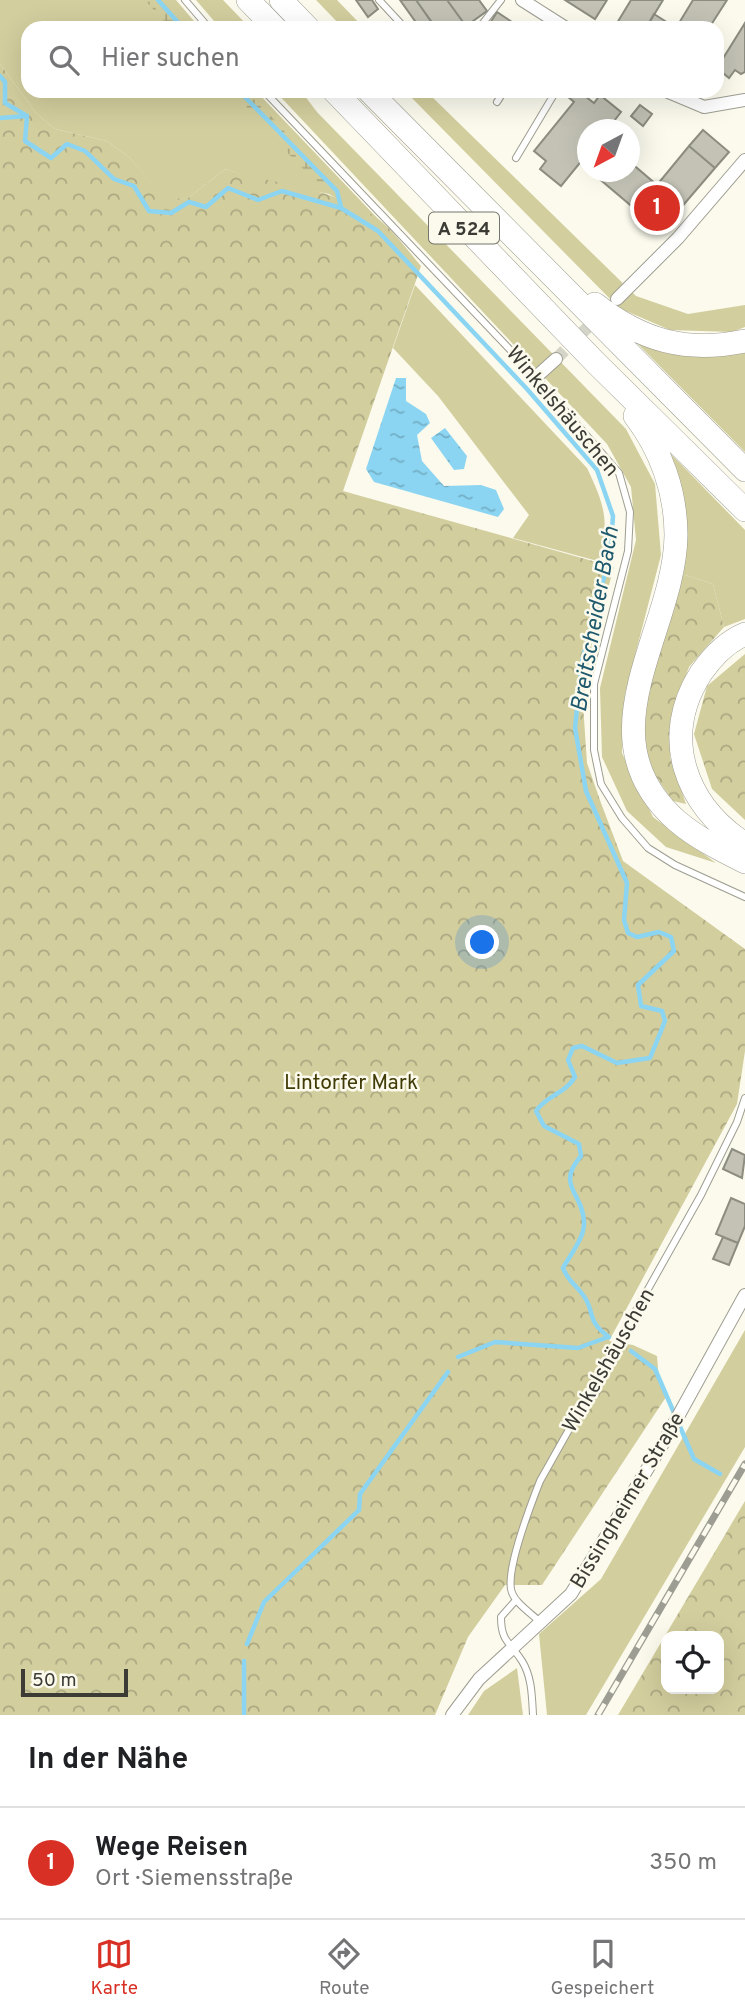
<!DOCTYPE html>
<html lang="de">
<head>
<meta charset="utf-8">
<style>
  :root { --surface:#fff; --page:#f6f6f6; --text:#202124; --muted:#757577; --line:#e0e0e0; --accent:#d93025 }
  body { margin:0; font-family:Overpass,sans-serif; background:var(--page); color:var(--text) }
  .controls { position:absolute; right:21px; bottom:21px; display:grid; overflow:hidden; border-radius:14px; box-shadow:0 7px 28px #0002 }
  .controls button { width:63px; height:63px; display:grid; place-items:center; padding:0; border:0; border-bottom:2px solid var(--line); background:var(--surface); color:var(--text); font:35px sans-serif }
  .compass { position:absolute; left:577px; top:119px; width:63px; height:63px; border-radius:50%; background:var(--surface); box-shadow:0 7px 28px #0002; rotate:221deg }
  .scale { position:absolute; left:21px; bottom:18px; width:107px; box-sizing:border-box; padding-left:7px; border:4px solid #3c3b36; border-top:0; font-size:19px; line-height:24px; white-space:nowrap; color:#3c3b36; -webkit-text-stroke:5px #fbfaed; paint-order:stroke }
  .you { position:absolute; left:483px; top:943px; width:24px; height:24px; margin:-18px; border:5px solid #fff; border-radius:50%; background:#1a73e8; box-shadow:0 0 0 10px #1a73e833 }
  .badge { display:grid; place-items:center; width:46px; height:46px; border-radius:50%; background:var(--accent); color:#fff; font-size:23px; font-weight:700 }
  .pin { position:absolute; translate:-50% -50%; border:4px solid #fff; box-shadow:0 2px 7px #0006 }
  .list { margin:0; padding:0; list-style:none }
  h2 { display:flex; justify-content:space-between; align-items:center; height:91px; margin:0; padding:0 28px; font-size:30px }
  h2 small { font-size:23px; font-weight:400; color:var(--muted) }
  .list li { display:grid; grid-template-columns:46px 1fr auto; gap:21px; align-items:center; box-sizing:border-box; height:112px; padding:0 28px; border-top:2px solid var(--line) }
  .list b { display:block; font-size:26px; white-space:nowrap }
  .list p { margin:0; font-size:23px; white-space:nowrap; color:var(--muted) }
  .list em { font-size:23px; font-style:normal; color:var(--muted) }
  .icon { flex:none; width:38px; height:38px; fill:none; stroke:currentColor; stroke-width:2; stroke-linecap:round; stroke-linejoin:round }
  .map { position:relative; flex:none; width:745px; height:1715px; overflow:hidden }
  .search { position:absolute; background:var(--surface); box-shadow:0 7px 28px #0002; left:21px; right:21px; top:21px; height:77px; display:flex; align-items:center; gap:18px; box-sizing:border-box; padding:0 24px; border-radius:21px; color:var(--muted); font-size:26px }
  .sheet { height:203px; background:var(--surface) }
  nav { display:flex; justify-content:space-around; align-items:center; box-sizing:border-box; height:98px; border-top:2px solid var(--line); background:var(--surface); font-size:19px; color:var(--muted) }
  nav a { display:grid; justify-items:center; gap:4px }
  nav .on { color:var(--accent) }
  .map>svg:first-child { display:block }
</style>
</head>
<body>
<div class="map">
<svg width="745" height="1715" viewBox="0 0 745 1715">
  <defs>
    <pattern id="forest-crowns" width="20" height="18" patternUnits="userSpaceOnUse" patternTransform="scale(1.75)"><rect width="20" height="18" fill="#d2ce9e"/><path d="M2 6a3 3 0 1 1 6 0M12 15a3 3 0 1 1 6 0" fill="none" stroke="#aca882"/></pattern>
    <pattern id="wetland-marsh" width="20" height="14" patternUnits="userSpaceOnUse" patternTransform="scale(1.75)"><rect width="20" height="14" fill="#d2ce9e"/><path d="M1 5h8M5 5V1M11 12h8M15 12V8" fill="none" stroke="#aca882"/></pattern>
    <pattern id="water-ripples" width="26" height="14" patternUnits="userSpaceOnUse" patternTransform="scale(1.75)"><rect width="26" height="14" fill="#8bd5f2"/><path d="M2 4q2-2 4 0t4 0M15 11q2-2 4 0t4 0" fill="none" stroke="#73aec5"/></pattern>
  </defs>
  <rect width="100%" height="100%" fill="#fbfaed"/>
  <path fill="#d2ce9e" d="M0 0H176L200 28H28V91H256L381 222 329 194 263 181 225 169 188 198 166 200 130 158 107 141 55 129 36 113 0 64Z
    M196 0H223L250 28H220Z
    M316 0H337L364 28H343Z
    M275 91H301L317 112 626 429 655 484 661 555 625 694 622 753 653 817 716 863 666 847 627 811 602 757 600 688 636 540 631 487 607 444Z
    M405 91H426L636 296 688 314 745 305V327L732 332 670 330 619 308Z
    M415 285 587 468C606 508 608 519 601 562L513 538 529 515 438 396 393 348Z
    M634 340 745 348V452Z
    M666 449 745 530V619L724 627 713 584 679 573Z
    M745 1330V1447L586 1715H547L539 1634 601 1579Z
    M517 1668 523 1715H468L484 1691Z"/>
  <path fill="url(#forest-crowns)" fill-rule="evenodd" d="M0 64 36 113 55 129 107 141 130 158 166 199 188 198 225 169C275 185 341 188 382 222 396 234 409 252 421 266L343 491 614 567 590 653 583 704 587 763 601 803 623 861 745 949V1051L737 1104 609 1341 633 1345 657 1356 659 1381 666 1397 542 1585H505L468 1637 435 1715H0Z
    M679 573 713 584 724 627 689 667 672 713 670 757 686 804 673 801C665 789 655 777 649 764 626 710 663 626 679 573Z
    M745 654V820L712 789 694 734 707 686Z
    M745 1501V1715H618ZM719 1636V1689H666V1636Z"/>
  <path fill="url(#wetland-marsh)" d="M145 0H168L193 28H170Z
    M228 91H249L337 191 314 180Z"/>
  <path fill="url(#water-ripples)" d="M396 378H406V401L426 414 430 423 417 435 422 461 444 486 481 485 496 490 504 509 498 517 374 482 366 469Z
    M445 428 467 456 464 469 454 470 431 438Z"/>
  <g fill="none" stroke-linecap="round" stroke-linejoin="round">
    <path stroke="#8bd5f2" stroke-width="4.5" d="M158 0 183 28
      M0 76 5 82V103L27 116 25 141 51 158 67 144 85 151 114 179 134 186 149 211 171 213 189 202 206 207 228 188 258 200 282 191 341 208 378 231 527 389 597 470 613 516 610 555 582 661 575 728 586 791 627 883 624 920 628 933 637 937 659 932 671 937 674 951 638 985 641 1006 662 1011 665 1021 650 1058 617 1063 582 1046 573 1048 568 1060 575 1077C565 1094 547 1095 536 1111L544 1126 579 1144 581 1156C555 1186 583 1192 584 1222 585 1237 570 1255 563 1268 568 1281 575 1284 583 1295 596 1312 585 1320 609 1337
      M239 91 337 191 341 207
      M0 118 27 116
      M631 1351 655 1369 694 1459 720 1474
      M458 1357 495 1342 578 1348 608 1337
      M247 1644 264 1602 359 1510 360 1494 448 1372
      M244 1661V1715"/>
  </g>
  <path fill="#c3c2b5" stroke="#8c8c80" stroke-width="2" d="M356 0H372L378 9 368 17Z
    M400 0H416L432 23 420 28Z
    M416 0H447L466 26 436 28Z
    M447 0H479L487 11 466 26Z
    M565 0H607L595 19Z
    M631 0H663L646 28H614Z
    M693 0H727L709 28H676Z
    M497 12 521 28H487Z
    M654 14 676 28H646Z
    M745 23V72L741 74 735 70 729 78 717 68Z
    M561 91H589L585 96 594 103 600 95 621 112 607 130H588V153L561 186 540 169 546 161 534 151 574 102Z
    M640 105 652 114 643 126 631 116Z
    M703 130 729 152 715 168 689 146Z
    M689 146 715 168 661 231 596 176 599 172H630V162L657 185Z
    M732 1149 745 1155 742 1178 723 1169Z
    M731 1198 745 1204V1226L738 1243 716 1234Z
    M723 1237 738 1243 729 1265 713 1259Z"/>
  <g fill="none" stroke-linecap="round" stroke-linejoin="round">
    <path stroke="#d5d4c8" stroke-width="12" stroke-dasharray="12 6" stroke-linecap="butt" d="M556 359 599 316"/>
    <g stroke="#9e9d91" stroke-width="8">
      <path id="lane" d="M185 0 209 28
        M379 0 405 28
        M479 28 501 0
        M264 91 536 377 619 473 630 512 628 551 594 684V750L601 784 622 818 648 848 675 865 745 897
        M497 102 504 91
        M516 158 556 91
        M516 1600 501 1617C501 1642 510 1642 522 1661 532 1677 532 1697 533 1715
        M540 1622C531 1613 513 1602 511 1589 507 1566 531 1504 540 1481L701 1195 737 1122 745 1098"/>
    </g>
    <g stroke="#9e9d91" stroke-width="14">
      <path id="street" d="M522 0 566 28
        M666 91 704 107 745 100
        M617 299 678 238 745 160
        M536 377 556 359
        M452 1715 479 1679 571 1594 665 1440 745 1295"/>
    </g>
    <g stroke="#9e9d91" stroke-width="24">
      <path id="highway" d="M248 0 275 28
        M281 0 308 28
        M334 91 596 363 745 510
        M369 91 745 470
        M595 304C642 341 686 353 745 341
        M635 416C661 450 676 492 676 535 675 632 580 736 677 821 697 838 721 850 745 862
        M745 634C726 642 712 657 701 673 660 737 685 805 745 844"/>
    </g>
    <use href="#lane" stroke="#fff" stroke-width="6"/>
    <use href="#street" stroke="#fff" stroke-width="12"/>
    <use href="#highway" stroke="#fff" stroke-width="23"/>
    <g stroke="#9e9d94" stroke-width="7">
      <path id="rail" d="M598 1715 745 1464"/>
    </g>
    <use href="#rail" stroke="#fbfaed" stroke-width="4.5" stroke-dasharray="13" stroke-linecap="butt"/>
  </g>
  <g text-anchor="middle" stroke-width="5" stroke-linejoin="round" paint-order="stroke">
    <rect fill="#fbfaed" stroke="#75746d" stroke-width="2" x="429" y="212.5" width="70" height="31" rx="5"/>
    <g font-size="19" font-weight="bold" fill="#3c3b36">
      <text x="464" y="235">A 524</text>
    </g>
    <g font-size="21" fill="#3c3b36" stroke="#fbfaed">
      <text transform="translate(563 411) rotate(50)" y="7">Winkelshäuschen</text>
      <text transform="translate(608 1360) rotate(-60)" y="7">Winkelshäuschen</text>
      <text transform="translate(627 1500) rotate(-59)" y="7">Bissingheimer Straße</text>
    </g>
    <g font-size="21" fill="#413c07" stroke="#fbfaed">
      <text x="351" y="1089">Lintorfer Mark</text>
    </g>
    <g font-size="23" font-style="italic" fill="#1e596e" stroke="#fbfaed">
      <text transform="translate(594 619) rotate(-80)" y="8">Breitscheider Bach</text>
    </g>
  </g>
</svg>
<div class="controls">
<button><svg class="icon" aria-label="locate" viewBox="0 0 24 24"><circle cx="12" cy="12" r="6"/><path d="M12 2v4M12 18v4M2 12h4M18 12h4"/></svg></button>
</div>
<svg class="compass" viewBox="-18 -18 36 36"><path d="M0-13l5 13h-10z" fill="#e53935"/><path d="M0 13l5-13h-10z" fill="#757577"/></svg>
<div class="scale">50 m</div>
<div class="you"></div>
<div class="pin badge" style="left:657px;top:208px">1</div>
<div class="search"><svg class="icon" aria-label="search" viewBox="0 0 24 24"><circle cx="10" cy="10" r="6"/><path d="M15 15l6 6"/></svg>Hier suchen</div>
</div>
<section class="sheet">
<h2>In der Nähe<small></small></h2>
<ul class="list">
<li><span class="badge">1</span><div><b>Wege Reisen</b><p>Ort · Siemensstraße</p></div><em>350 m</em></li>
</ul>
</section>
<nav>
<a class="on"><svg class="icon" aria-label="map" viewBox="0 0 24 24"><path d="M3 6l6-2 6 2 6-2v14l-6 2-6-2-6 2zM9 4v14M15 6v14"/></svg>Karte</a>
<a><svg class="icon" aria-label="directions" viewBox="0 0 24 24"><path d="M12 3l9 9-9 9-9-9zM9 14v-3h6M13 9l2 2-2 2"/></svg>Route</a>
<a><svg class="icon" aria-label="saved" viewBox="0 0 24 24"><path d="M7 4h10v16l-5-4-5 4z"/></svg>Gespeichert</a>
</nav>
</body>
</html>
